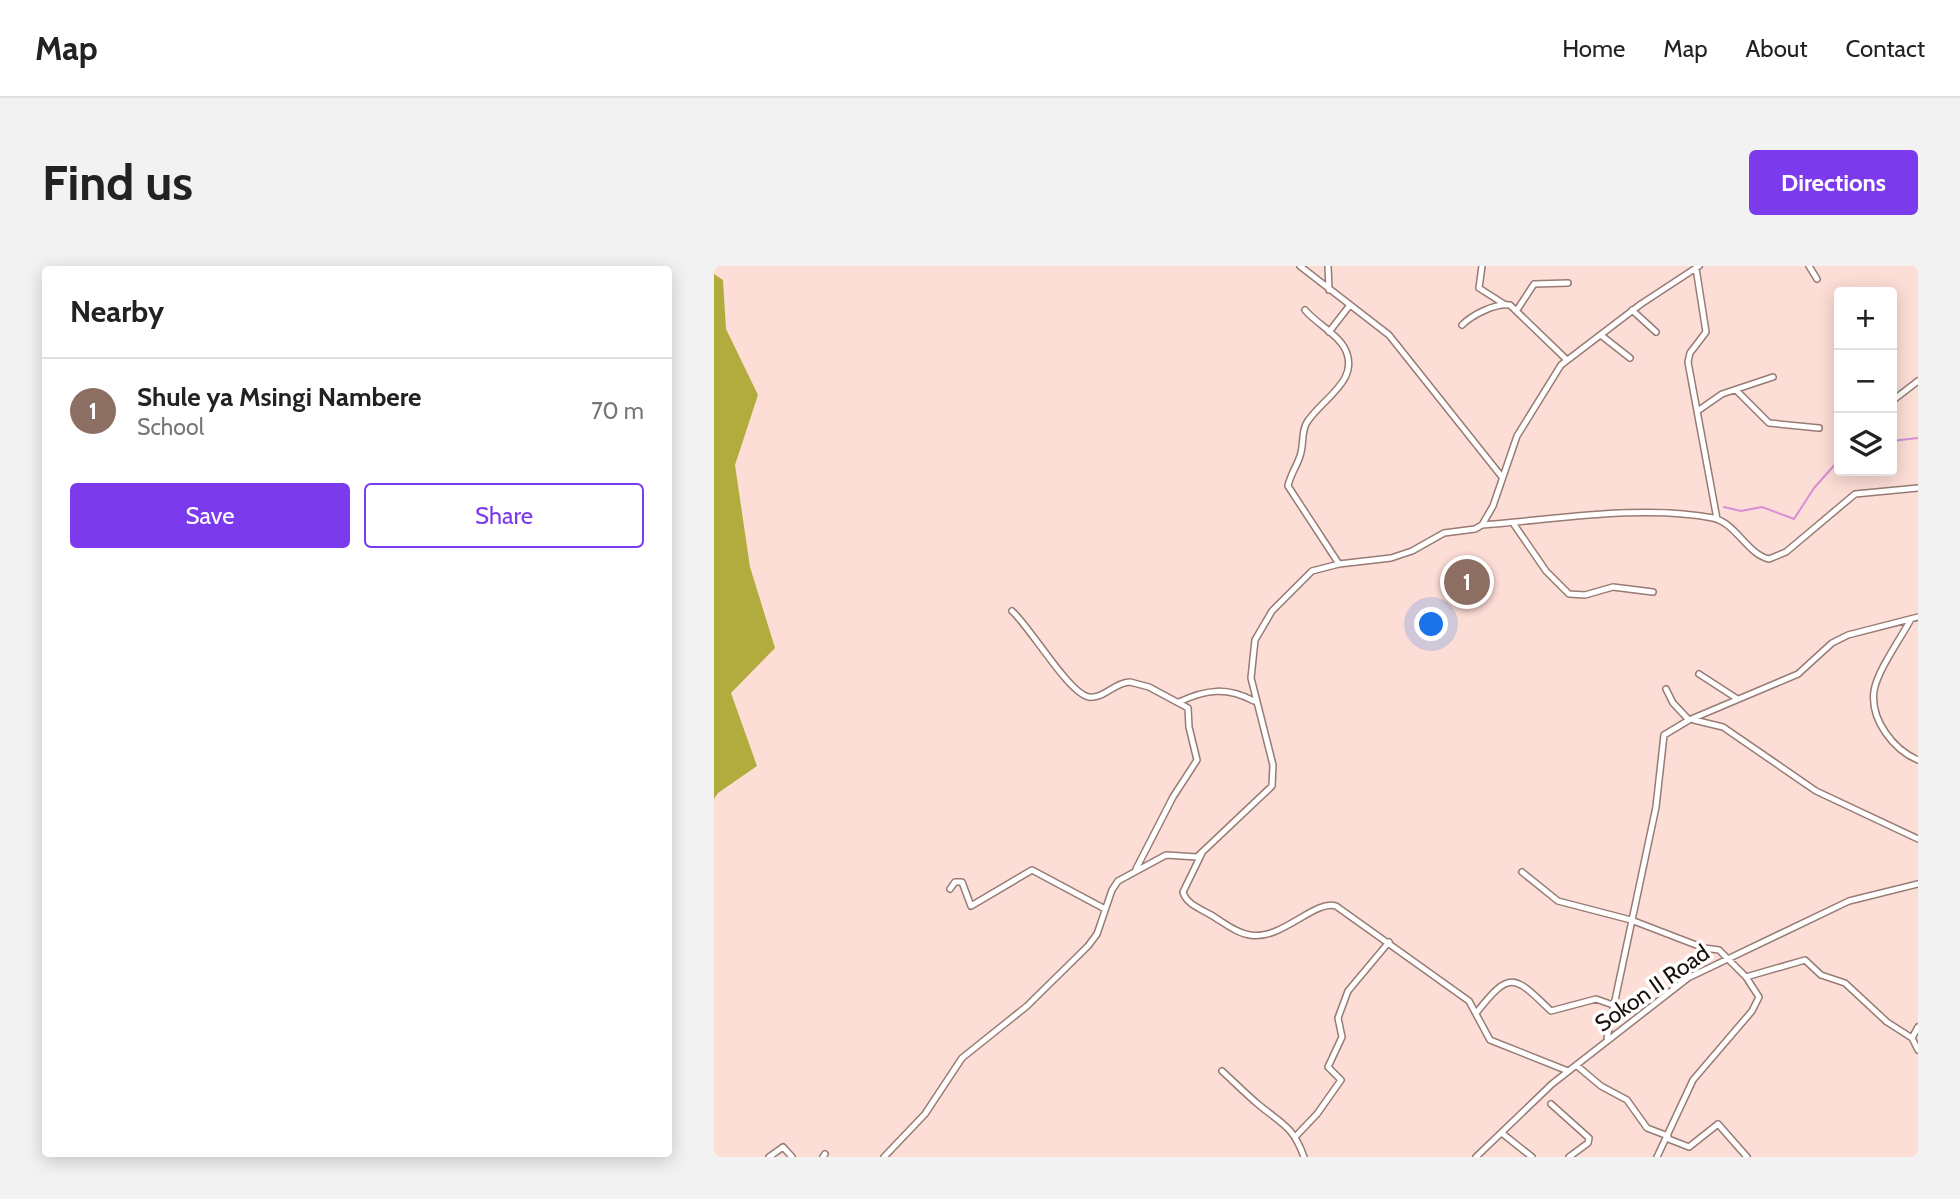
<!DOCTYPE html>
<html lang="en">
<head>
<meta charset="utf-8">
<style>
  :root { --surface:#fff; --page:#f2f2f2; --text:#222; --muted:#767676; --line:#e0e0e0; --accent:#7c3aed }
  body { margin:0; font-family:Cabin,sans-serif; background:var(--page); color:var(--text) }
  .controls { position:absolute; right:21px; top:21px; display:grid; overflow:hidden; border-radius:7px; box-shadow:0 4px 18px #0003 }
  .controls button { width:63px; height:63px; display:grid; place-items:center; padding:0; border:0; border-bottom:2px solid var(--line); background:var(--surface); color:var(--text); font:35px sans-serif }
  .you { position:absolute; left:718px; top:359px; width:24px; height:24px; margin:-18px; border:5px solid #fff; border-radius:50%; background:#1a73e8; box-shadow:0 0 0 10px #1a73e833 }
  .badge { display:grid; place-items:center; width:46px; height:46px; border-radius:50%; background:var(--accent); color:#fff; font-size:23px; font-weight:700 }
  .pin { position:absolute; translate:-50% -50%; border:4px solid #fff; box-shadow:0 2px 7px #0006 }
  .list { margin:0; padding:0; list-style:none }
  h2 { display:flex; justify-content:space-between; align-items:center; height:91px; margin:0; padding:0 28px; font-size:30px }
  h2 small { font-size:23px; font-weight:400; color:var(--muted) }
  .list li { display:grid; grid-template-columns:46px 1fr auto; gap:21px; align-items:center; box-sizing:border-box; height:105px; padding:0 28px; border-top:2px solid var(--line) }
  .list b { display:block; font-size:26px; white-space:nowrap }
  .list p { margin:0; font-size:23px; white-space:nowrap; color:var(--muted) }
  .list em { font-size:23px; font-style:normal; color:var(--muted) }
  .actions { display:flex; gap:14px; padding:21px 28px }
  .actions a { flex:1; padding:16px 0; border:2px solid var(--accent); border-radius:7px; text-align:center; font-size:24px; color:var(--accent) }
  .actions .main { background:var(--accent); color:#fff }
  .icon { flex:none; width:38px; height:38px; fill:none; stroke:currentColor; stroke-width:2; stroke-linecap:round; stroke-linejoin:round }
  .map { position:relative; flex:none; width:1204px; height:891px; overflow:hidden; border-radius:7px }
  header { display:flex; align-items:center; gap:42px; box-sizing:border-box; height:98px; padding:0 35px; background:var(--surface); border-bottom:2px solid var(--line) }
  header strong { font-size:33px }
  nav { display:flex; gap:38px; margin-inline-start:auto; font-size:24px }
  .intro { display:flex; align-items:center; justify-content:space-between; box-sizing:border-box; height:168px; padding:0 42px }
  h1 { margin:0; font-size:49px }
  .button { padding:18px 32px; border-radius:7px; background:var(--accent); color:#fff; font-size:24px; font-weight:700 }
  main { display:flex; gap:42px; padding:0 42px }
  aside { flex:1; background:var(--surface); border-radius:7px; box-shadow:0 4px 18px #0003 }
  .map>svg:first-child { display:block }
</style>
</head>
<body>
<header>
<strong>Map</strong>
<nav><a>Home</a><a>Map</a><a>About</a><a>Contact</a></nav>
</header>
<div class="intro"><h1>Find us</h1><a class="button">Directions</a></div>
<main>
<aside>
<h2>Nearby<small></small></h2>
<ul class="list">
<li><span class="badge" style="background:#8d6e63">1</span><div><b>Shule ya Msingi Nambere</b><p>School</p></div><em>70 m</em></li>
</ul>
<div class="actions"><a class="main">Save</a><a>Share</a></div>
</aside>
<div class="map">
<svg width="1204" height="891" viewBox="0 0 1204 891">
  <rect width="100%" height="100%" fill="#fdded6"/>
  <path fill="#b2ac3e" d="M0 8 9 14 12 63 44 129 21 199 36 301 61 382 17 427 43 500 4 527 0 533Z"/>
  <g fill="none" stroke-linecap="round" stroke-linejoin="round">
    <path stroke="#d78ed7" stroke-width="2" d="M1178 175 1204 172
      M1010 241 1027 245 1048 241 1080 253 1100 222 1125 194"/>
    <g stroke="#977b74" stroke-width="8">
      <path id="minor" d="M586 0 675 69 788 211
        M614 0 615 24
        M768 0 765 22 790 38
        M1095 0 1103 13
        M982 2 992 66 976 87 974 96 1003 253
        M591 44C603 58 622 67 630 81 649 115 605 134 592 158 587 169 590 179 586 190 583 200 576 209 574 220L625 298
        M803 44 820 18 854 17
        M918 44 942 66
        M748 59C758 49 781 37 796 39L852 93
        M615 66 636 39
        M888 70 916 92
        M1022 124 1055 157 1105 162
        M1178 135 1204 115
        M985 144 1008 128 1059 111
        M799 257 832 305 855 328 871 329 899 321 939 326
        M768 259C838 254 930 238 999 252 1022 257 1033 288 1055 293L1072 286 1141 228 1204 222
        M298 345C317 362 355 428 375 431 390 433 401 416 416 416L435 421 474 442 475 461 483 494 459 531 422 603
        M1197 353C1187 372 1163 405 1160 425 1156 454 1180 484 1204 494
        M985 408 1022 432
        M952 423 959 437 975 454
        M465 436C493 423 513 421 540 435
        M980 454 1009 461 1102 525 1204 573
        M488 587 469 626C472 638 487 643 497 649 509 656 522 667 536 669 567 675 601 633 622 640L755 735 776 774 854 805
        M808 606 844 635 917 654 990 682 1005 684 1032 711 1045 731 1038 745 979 814 943 891
        M236 623 241 616H248L257 640 318 604 391 643
        M1032 711 1091 694 1107 709 1131 717 1173 756 1198 772 1204 784
        M763 746C796 704 800 709 837 745L882 733 899 739
        M893 772 942 541 950 469 975 454 1084 408 1118 377 1134 369 1204 351
        M1198 772 1204 761
        M862 799 887 820 913 834 933 862 954 870
        M508 805C520 816 532 828 545 839 568 858 579 860 590 891
        M837 838 875 872 874 877 855 891
        M789 868 818 891
        M582 870 603 848 627 814 614 801 628 771 624 752 634 725 675 676
        M952 872 975 881 1004 858 1033 891
        M55 891 69 881 78 891
        M109 891 111 888
        M170 891 211 848 248 792 313 740 374 680 383 668 398 624 404 615 452 589 483 591 558 520 559 499 537 412 541 374 558 345 598 305 625 298 677 292 698 285 730 267 761 263 768 259 779 240 803 170 847 99 927 38 985 0
        M762 891 838 818 974 712 1135 635 1204 618"/>
    </g>
    <use href="#minor" stroke="#fff" stroke-width="5"/>
  </g>
  <g text-anchor="middle" stroke-width="7" stroke-linejoin="round" paint-order="stroke">
    <g font-size="23" fill="#1a100d" stroke="#fff">
      <text transform="translate(938 722) rotate(-35)" y="8">Sokon II Road</text>
    </g>
  </g>
</svg>
<div class="controls">
<button>+</button>
<button>−</button>
<button><svg class="icon" aria-label="layers" viewBox="0 0 24 24"><path d="M12 4l9 5-9 5-9-5zM3 14l9 5 9-5"/></svg></button>
</div>
<div class="you"></div>
<div class="pin badge" style="left:753px;top:316px;background:#8d6e63">1</div>
</div>
</main>
</body>
</html>
